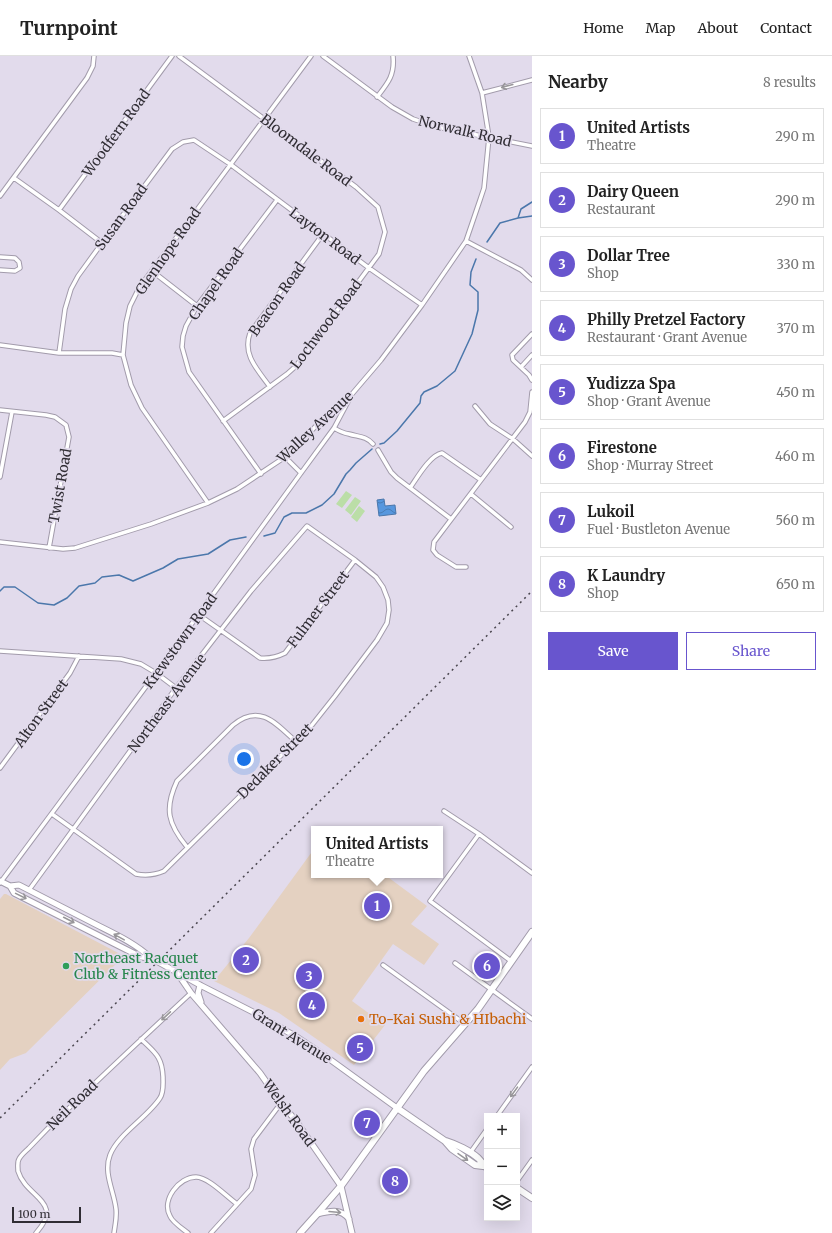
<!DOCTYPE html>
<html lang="en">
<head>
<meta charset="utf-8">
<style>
  :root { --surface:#fff; --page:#f6f6f6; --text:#222; --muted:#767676; --line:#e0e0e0; --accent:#6855ce }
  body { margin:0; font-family:Merriweather,serif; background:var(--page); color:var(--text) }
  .controls { position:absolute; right:12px; bottom:12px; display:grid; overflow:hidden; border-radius:0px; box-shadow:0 4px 16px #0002 }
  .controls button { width:36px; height:36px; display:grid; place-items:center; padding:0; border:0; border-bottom:1px solid var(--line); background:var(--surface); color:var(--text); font:20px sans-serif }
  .scale { position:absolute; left:12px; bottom:10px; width:69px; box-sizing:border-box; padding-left:4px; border:2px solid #302d34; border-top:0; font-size:11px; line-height:14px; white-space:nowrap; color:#302d34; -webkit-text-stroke:3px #e2dbec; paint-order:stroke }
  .you { position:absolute; left:244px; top:703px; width:14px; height:14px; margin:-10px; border:3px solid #fff; border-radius:50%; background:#1a73e8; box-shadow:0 0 0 6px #1a73e833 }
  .badge { display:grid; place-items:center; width:26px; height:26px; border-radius:50%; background:var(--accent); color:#fff; font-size:13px; font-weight:700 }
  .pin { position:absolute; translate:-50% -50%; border:2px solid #fff; box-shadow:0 1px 4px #0006 }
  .popup { position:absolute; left:311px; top:770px; width:132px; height:52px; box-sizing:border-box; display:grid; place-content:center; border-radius:0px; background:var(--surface); filter:drop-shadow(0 1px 3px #0005); font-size:13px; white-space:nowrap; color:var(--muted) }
  .popup b { font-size:15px; color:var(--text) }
  .popup::after { content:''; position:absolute; left:50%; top:100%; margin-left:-8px; border:8px solid transparent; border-top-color:var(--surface) }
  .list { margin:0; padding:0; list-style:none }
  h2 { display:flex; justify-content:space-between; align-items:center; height:52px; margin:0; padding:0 16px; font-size:17px }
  h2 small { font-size:13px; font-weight:400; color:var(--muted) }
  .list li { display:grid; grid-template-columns:26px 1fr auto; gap:12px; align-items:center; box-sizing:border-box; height:56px; margin:0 8px 8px; padding:0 8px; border:1px solid var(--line); border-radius:0px }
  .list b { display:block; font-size:15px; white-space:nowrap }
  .list p { margin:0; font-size:13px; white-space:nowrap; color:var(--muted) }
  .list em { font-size:13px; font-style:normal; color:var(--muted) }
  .actions { display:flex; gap:8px; padding:12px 16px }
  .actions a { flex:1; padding:9px 0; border:1px solid var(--accent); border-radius:0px; text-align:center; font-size:14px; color:var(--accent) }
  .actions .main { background:var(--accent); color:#fff }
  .icon { flex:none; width:22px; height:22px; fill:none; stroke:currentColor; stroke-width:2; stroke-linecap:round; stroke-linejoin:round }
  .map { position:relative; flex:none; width:532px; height:1177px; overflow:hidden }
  header { display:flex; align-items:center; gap:24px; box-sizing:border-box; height:56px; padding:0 20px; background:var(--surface); border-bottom:1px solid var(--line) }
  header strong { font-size:19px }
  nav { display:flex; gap:22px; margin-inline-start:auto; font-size:14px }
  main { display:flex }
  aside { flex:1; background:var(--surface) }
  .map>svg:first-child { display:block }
</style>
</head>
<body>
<header>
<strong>Turnpoint</strong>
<nav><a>Home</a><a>Map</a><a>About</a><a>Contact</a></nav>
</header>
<main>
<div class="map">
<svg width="532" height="1177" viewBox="0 0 532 1177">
  <defs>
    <pattern id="water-waves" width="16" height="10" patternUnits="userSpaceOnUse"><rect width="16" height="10" fill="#5797de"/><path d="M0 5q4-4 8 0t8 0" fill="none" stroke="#487cb5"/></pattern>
  </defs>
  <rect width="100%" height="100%" fill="#e2dbec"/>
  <path fill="#e4d1c1" d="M314 793V819H385L427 850 411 868 439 888 424 909 393 888 352 945 385 969 354 1009 279 957 214 925 249 882Z
    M4 838H6L124 900 26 997 10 1003 0 1014V843Z"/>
  <path fill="#bbdea7" d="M346 435 352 439 342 452 336 448Z
    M355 441 361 445 351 459 345 454Z
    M359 450 365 455 357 466 351 461Z"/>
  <path fill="url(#water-waves)" stroke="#4b77ab" d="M384 443 385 450 395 449 396 458 379 460 377 444Z"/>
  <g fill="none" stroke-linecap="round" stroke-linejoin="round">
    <path stroke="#4b77ab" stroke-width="1.5" d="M518 162 521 153 532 146
      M487 186 500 167 518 162 532 160
      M380 388 384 387 397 375 420 347 421 340 424 336 437 330 455 315 472 278 478 254V236L470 229 471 216 476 203
      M264 480 275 477 284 461 292 457H306L322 449 334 438 346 418 350 414 356 407 372 393
      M0 535 4 531H15L38 547 54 549 67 542 79 530 95 527 102 521 119 519 133 525 163 512 178 503 208 498 230 484 246 481"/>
    <g stroke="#a29bab" stroke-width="5.5">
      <path id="street" d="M179 0 356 131 378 151 385 176 379 198 296 310 287 318 223 365
        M323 0 392 51 413 63 437 71 532 90
        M482 37 532 24
        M377 41C388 27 395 19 393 0
        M14 122 59 154 102 187
        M0 140 87 22 93 10 94 0
        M59 154 172 0
        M466 185 521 214 532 224
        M0 201 15 202 19 206 20 212 15 215 0 214
        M152 215 197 250
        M532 278 512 299 513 304 529 319 532 324
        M0 289 59 297H112L123 299
        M59 297 65 253 71 233 78 220 102 187 172 93 183 86 194 84 230 108 369 212 422 249
        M521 311 532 299
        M270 331C258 314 242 299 250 277L323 178
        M475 350 490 368 513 383 532 400
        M0 354 46 359 55 361 66 369 69 381 49 492
        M334 372C339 375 343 377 349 378 359 381 366 380 373 388
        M378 394 391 416 397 422 451 463
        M285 401 301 417
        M261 418 189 316 182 291 183 280 186 270 197 250 277 144
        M0 421 12 356
        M410 432C417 422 430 399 442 397L481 424
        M471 438 511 471
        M208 447 142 352 131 329 123 299 126 267 130 250 139 232 311 0
        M0 486 63 493 75 492 151 468 208 447 237 433 285 401 317 369 352 338 381 304 422 249 466 185 480 144 484 132 489 81 482 37 469 0
        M466 511H456L437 499 433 494 434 486 525 366 530 356 532 336
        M199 559 260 602C270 603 277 601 285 597L355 504
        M0 595 121 603 141 608 156 617 176 632
        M0 712 70 617 79 600
        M444 755 479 778 532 817
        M479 778 430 845 511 905
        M187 791C168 768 164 753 177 725L233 669C259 647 276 667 295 685
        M0 827 156 617 301 417 334 372 351 340
        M29 834 173 636 251 535 307 470 355 504 376 521 383 531 388 544 389 554 387 567 377 584 335 640 312 669 164 815C155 819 146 820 136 818L52 758
        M455 907 532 963
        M383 909 465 968
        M497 1060 532 1011
        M470 1097 487 1073
        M517 1125 532 1104
        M36 1177C65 1145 26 1142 18 1115 18 1111 17 1106 19 1103 21 1099 26 1095 29 1092 41 1079 53 1067 66 1055 107 1015 149 976 191 937
        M114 1177C115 1169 117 1161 116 1153 114 1135 103 1117 110 1099 118 1078 148 1061 160 1042 164 1036 163 1028 163 1021 162 1000 155 997 141 983
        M188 1177C183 1173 172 1166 170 1160 161 1144 179 1121 196 1121 208 1121 227 1141 237 1148
        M211 1177 251 1133 255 1119 251 1093 254 1083 281 1047"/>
    </g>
    <g stroke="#a29bab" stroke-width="7">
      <path id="secondary" d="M0 825 10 830 19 829C46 843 72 856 99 870 117 879 136 888 151 902L200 929 253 956 295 980 328 1002 397 1052
        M10 830 14 837 141 901 150 902
        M178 918 191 937 260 1017 281 1047 296 1065 341 1130 352 1177
        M200 929 198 937 201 946
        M317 1158C329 1155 341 1152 349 1163"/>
    </g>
    <g stroke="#a29bab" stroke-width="8">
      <path id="primary" d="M397 1052 445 1085 452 1093 475 1109 483 1110
        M446 1085C456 1088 470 1095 478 1102 482 1106 483 1109 487 1112
        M517 1132 532 1142
        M300 1177 317 1158 341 1130 424 1015 478 953 532 876"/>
    </g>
    <use href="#street" stroke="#fff" stroke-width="3.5"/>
    <use href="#secondary" stroke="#fff" stroke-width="5"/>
    <use href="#primary" stroke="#fff" stroke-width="6"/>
    <path stroke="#4a464f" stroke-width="1.5" stroke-dasharray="2 4" stroke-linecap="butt" d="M0 1062 532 535"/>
  </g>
  <defs><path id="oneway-shaft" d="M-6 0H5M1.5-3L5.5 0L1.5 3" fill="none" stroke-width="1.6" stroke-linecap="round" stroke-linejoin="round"/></defs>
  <g stroke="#98969a">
    <use href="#oneway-shaft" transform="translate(507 30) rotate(165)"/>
    <use href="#oneway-shaft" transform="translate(21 840) rotate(26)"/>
    <use href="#oneway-shaft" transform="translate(69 864) rotate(27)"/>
    <use href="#oneway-shaft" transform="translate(119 881) rotate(-151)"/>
    <use href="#oneway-shaft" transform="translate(166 960) rotate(137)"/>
    <use href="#oneway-shaft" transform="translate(514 1036) rotate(126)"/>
    <use href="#oneway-shaft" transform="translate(463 1101) rotate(35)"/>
    <use href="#oneway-shaft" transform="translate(335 1156) rotate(5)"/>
  </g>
  <circle fill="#2e9e5b" stroke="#e2dbec" stroke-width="1.5" cx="66" cy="910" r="4"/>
  <circle fill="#e8710a" stroke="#e2dbec" stroke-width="1.5" cx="361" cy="963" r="4"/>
  <g text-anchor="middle" stroke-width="3.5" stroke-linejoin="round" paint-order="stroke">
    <g font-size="14" fill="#302d34" stroke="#e2dbec">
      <text transform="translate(465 75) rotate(13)" y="5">Norwalk Road</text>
      <text transform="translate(116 77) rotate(-54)" y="5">Woodfern Road</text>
      <text transform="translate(306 94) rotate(37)" y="5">Bloomdale Road</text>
      <text transform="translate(121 161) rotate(-54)" y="5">Susan Road</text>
      <text transform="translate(325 180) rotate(37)" y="5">Layton Road</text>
      <text transform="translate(168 195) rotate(-55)" y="5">Glenhope Road</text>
      <text transform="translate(216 228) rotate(-55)" y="5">Chapel Road</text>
      <text transform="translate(277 243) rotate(-55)" y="5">Beacon Road</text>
      <text transform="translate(326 268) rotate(-53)" y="5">Lochwood Road</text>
      <text transform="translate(315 371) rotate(-43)" y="5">Walley Avenue</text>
      <text transform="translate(60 430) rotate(-80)" y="5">Twist Road</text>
      <text transform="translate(318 553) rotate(-53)" y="5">Fulmer Street</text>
      <text transform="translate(180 585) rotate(-54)" y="5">Krewstown Road</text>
      <text transform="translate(167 647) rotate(-53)" y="5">Northeast Avenue</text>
      <text transform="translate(41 657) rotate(-54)" y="5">Alton Street</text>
      <text transform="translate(275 705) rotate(-45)" y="5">Dedaker Street</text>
      <text transform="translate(292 980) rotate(32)" y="5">Grant Avenue</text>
      <text transform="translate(72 1049) rotate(-44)" y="5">Neil Road</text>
      <text transform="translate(289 1057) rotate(54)" y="5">Welsh Road</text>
    </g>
    <g font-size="14" fill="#27864d" stroke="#e2dbec" text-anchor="start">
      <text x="74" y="907">Northeast Racquet<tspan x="74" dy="16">Club &amp; Fitness Center</tspan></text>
    </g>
    <g font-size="14" fill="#c56008" stroke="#e2dbec" text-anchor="start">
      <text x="369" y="968">To-Kai Sushi &amp; HIbachi</text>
    </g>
  </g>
</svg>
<div class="controls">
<button>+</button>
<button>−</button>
<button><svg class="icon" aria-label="layers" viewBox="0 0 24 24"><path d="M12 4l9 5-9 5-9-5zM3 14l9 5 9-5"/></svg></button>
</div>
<div class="scale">100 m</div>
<div class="you"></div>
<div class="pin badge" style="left:377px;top:850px">1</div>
<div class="popup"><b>United Artists</b>Theatre</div>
<div class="pin badge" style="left:246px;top:904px">2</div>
<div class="pin badge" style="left:309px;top:920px">3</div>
<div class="pin badge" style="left:312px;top:949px">4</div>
<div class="pin badge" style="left:360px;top:992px">5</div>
<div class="pin badge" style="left:487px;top:910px">6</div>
<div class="pin badge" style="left:367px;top:1067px">7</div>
<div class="pin badge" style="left:395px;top:1125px">8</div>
</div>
<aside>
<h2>Nearby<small>8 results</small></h2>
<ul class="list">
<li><span class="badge">1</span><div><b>United Artists</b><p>Theatre</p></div><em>290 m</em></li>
<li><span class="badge">2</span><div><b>Dairy Queen</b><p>Restaurant</p></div><em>290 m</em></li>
<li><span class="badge">3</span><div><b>Dollar Tree</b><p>Shop</p></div><em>330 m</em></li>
<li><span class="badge">4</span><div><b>Philly Pretzel Factory</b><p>Restaurant · Grant Avenue</p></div><em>370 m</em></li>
<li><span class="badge">5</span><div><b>Yudizza Spa</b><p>Shop · Grant Avenue</p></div><em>450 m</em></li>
<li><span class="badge">6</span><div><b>Firestone</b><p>Shop · Murray Street</p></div><em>460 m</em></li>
<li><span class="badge">7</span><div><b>Lukoil</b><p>Fuel · Bustleton Avenue</p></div><em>560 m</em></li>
<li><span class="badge">8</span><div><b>K Laundry</b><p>Shop</p></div><em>650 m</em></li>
</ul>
<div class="actions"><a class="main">Save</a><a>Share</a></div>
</aside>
</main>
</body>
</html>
